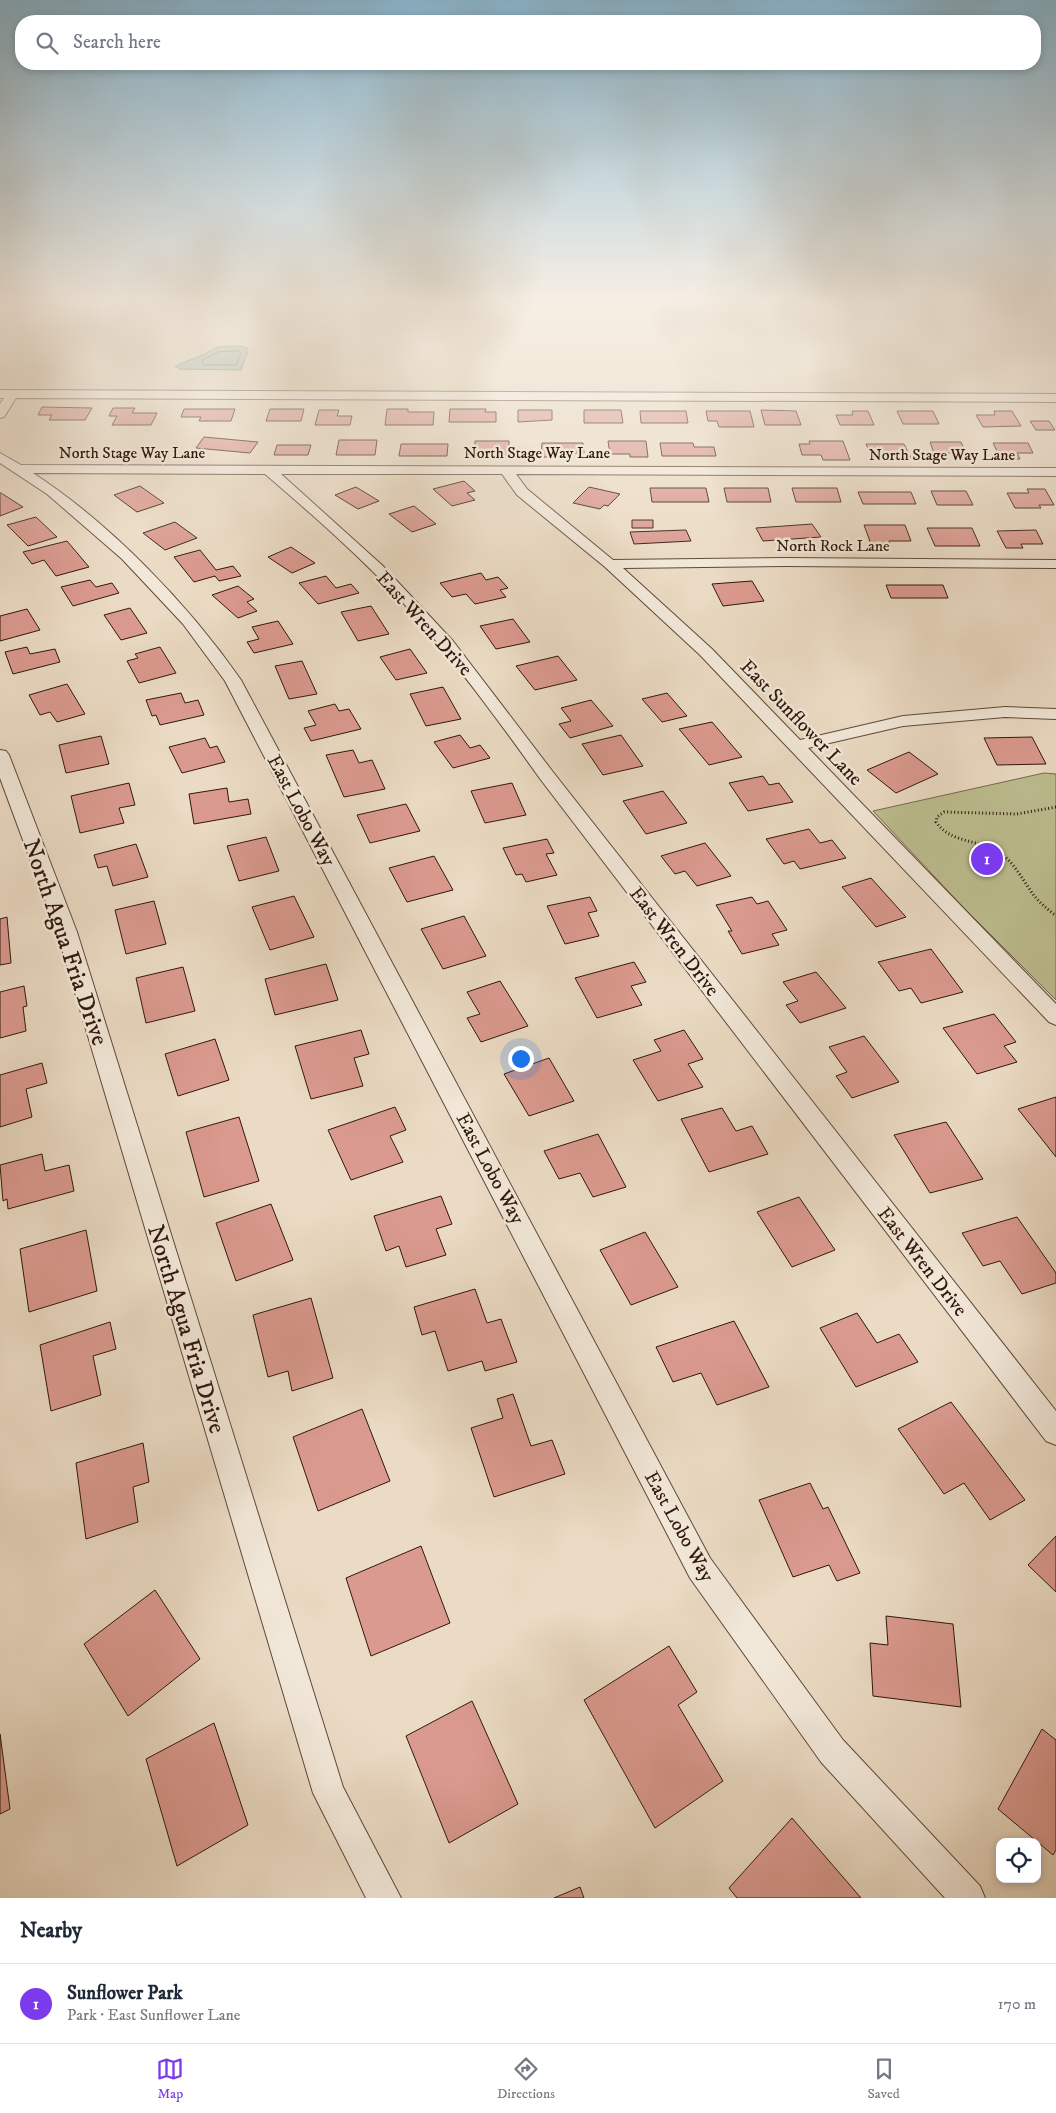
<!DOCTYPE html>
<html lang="en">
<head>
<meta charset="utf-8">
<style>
  :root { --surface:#fff; --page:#f2f2f3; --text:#1f2937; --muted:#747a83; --line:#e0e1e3; --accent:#7c3aed }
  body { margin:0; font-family:"IM FELL DW Pica",serif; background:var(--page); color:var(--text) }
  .controls { position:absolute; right:15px; bottom:15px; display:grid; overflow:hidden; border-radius:10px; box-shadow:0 2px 8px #0003 }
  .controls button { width:45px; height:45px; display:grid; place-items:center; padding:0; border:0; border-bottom:1px solid var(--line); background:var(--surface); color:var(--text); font:25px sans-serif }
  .you { position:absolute; left:520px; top:1058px; width:18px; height:18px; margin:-12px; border:4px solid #fff; border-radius:50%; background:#1a73e8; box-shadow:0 0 0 8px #1a73e833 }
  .badge { display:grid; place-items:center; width:32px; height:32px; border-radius:50%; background:var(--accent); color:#fff; font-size:16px; font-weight:700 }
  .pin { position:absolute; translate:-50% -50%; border:2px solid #fff; box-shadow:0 1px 5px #0006 }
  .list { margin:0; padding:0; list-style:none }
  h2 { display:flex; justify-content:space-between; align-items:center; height:65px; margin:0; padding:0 20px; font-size:21px }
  h2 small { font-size:16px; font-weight:400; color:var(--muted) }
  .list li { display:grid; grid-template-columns:32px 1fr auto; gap:15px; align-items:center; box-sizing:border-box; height:80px; padding:0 20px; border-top:1px solid var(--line) }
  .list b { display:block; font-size:19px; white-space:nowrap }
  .list p { margin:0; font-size:16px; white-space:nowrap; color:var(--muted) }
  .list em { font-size:16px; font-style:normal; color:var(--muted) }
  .icon { flex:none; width:28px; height:28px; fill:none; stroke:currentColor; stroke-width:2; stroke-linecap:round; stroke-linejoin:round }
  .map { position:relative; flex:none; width:1056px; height:1898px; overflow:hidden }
  .search { position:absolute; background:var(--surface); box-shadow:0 2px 8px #0003; left:15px; right:15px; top:15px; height:55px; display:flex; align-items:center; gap:12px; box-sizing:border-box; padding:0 18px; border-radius:20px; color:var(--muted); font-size:19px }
  .sheet { height:145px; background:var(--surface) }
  nav { display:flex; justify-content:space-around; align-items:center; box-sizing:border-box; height:70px; border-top:1px solid var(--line); background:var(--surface); font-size:14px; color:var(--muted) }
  nav a { display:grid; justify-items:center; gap:2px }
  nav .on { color:var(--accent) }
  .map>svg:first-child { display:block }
</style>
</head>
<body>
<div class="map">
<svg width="1056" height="1898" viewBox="0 0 1056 1898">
  <rect width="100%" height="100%" fill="#ebdbc4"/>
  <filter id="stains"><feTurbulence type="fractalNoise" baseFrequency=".004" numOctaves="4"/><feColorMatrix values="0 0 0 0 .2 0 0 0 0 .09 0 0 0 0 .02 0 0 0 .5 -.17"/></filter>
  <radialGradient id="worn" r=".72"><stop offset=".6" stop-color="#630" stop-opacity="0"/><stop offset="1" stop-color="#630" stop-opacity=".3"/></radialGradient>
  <path fill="#bdbe90" stroke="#766a4e" d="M1044 773 1056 774V1000L964 908 873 811Z"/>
  <path fill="#99bcae" stroke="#6f7a6d" d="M242 346 247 348 248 351 241 370 180 369 175 366 205 354 217 347Z"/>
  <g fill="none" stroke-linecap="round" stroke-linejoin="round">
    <path stroke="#646a5d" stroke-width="1" d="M239 351 241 354 236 365H204L202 363 203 360 218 352Z"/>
  </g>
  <path fill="#db9a8f" stroke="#30170c" d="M42 407 92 408 85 420H49L52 415H38Z
    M113 408H135L132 413H157L151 425H112L117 416H109Z
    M184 409H235L231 421H199L201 417H181Z
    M270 409H304L301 421H266Z
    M387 409H408V412H434L433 425H385Z
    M450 409H486L485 412H496V422H449Z
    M319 410H339L337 416H352L350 425H315Z
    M518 410H552V420L518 422Z
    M584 410H621L623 423H584Z
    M761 410 796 411 801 425H765Z
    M640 411H686L688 423H641Z
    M706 411H750L754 427H719L717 421H708Z
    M852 411H868L874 425H840L836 415H853Z
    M897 411H933L939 424H903Z
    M994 411H1012L1021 426 983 427 976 415H995Z
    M1030 421H1049L1055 430H1036Z
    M204 437 258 442 250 453 196 448Z
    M339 440H377L375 455H336Z
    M475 441H509V456H493L494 451H475Z
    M608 441H646L648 457H630V454H610Z
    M809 441H843L850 460H823L821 455H802L799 444H810Z
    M930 442H961L966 453H934Z
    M542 443H583L584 453H562V457H541Z
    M660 443H693L694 447H714L716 456H662Z
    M993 443H1028L1033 453H1017L1020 459H1001Z
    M401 444H448L447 456H399Z
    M866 444H904L911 458H872Z
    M277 445H311L308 455H274Z
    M464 481 475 491 467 493 475 500 452 506 433 489Z
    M140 486 164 503 137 512 114 495Z
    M356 487 379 501 358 509 335 495Z
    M589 487 620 494 608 506 604 505 600 509 573 503Z
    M650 488H706L709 502H652Z
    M724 488H768L771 502H727Z
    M792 488H837L841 502H796Z
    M1027 489H1045L1054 505H1039L1041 508H1015L1007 493H1029Z
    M931 491H966L973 505H937Z
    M858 492H911L916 504H863Z
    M0 493H1L23 507 0 516Z
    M414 506 436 524 412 532 389 514Z
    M36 517 57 537 28 546 7 525Z
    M632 520H653V528H632Z
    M175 522 197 538 165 550 143 533Z
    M812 524 821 537 763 541 756 528Z
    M864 525H905L911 541H889L891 547H872Z
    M927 528H972L980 546H935Z
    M686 530 691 541 634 544 630 532Z
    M1036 530 1043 544H1021L1023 548H1006L997 531Z
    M67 541 89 567 56 576 44 560 32 564 23 552Z
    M291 547 315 563 292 573 268 557Z
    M200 550 216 570 233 566 241 576 219 581 215 576 194 582 174 557Z
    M481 573 486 580 498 577 508 588 500 590 506 597 475 604 466 594 452 597 440 583Z
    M326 576 336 588 351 584 359 593 318 604 299 583Z
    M90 580 96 587 112 583 119 593 73 606 61 587Z
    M752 581 764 601 723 606 712 584Z
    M886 585H943L948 598H891Z
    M238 586 254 599 247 602 257 611 238 618 212 595Z
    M371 606 389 634 358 641 341 612Z
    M130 608 147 633 121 640 104 615Z
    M27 609 40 630 0 641V616Z
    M513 619 530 642 496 649 480 626Z
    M278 621 293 644 254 653 247 642 259 639 252 627Z
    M27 647 30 654 55 649 60 662 13 674 5 652Z
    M160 647 176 673 139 683 127 661 138 658 135 654Z
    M410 649 427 673 396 680 380 657Z
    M558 656 577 680 535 690 516 666Z
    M302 661 317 694 289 699 275 666Z
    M67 684 85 714 57 722 50 712 40 715 29 695Z
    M443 687 461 719 426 726 410 694Z
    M181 693 185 703 198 700 204 715 160 725 156 715 152 716 146 700Z
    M667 693 687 716 662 722 642 699Z
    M591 700 613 726 570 738 559 724 571 721 561 708Z
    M335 704 339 711 349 709 361 729 311 741 304 728 316 725 308 711Z
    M712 722 742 757 709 765 679 729Z
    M460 735 470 748 480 745 490 758 453 768 434 742Z
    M621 735 643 766 603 775 582 744Z
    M101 736 109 764 66 773 59 745Z
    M1032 737 1046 764 997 765 984 738Z
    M205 738 210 748 217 746 225 762 182 773 169 747Z
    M353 750 359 763 372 760 385 789 344 797 326 755Z
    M909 752 938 774 896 793 867 770Z
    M763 776 769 785 779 783 793 802 748 811 729 783Z
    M129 783 135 805 119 808 124 823 80 833 71 796Z
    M512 783 526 815 485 823 471 791Z
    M227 788 229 802 248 799 251 814 194 824 189 794Z
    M663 791 687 823 646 834 623 801Z
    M406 804 420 831 370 843 357 815Z
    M809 829 820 843 832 840 846 858 800 869 794 861 784 864 766 839Z
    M266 837 279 871 239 881 227 846Z
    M547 839 554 853 546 854 557 875 526 882 522 874 516 875 503 848Z
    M705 843 731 876 697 886 685 871 675 874 661 856Z
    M136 844 148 877 113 886 107 866 98 868 94 855Z
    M434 856 453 890 407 902 389 868Z
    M871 878 906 917 876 927 842 887Z
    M294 896 314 937 270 950 252 907Z
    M590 897 597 911 588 913 599 936 565 944 547 906Z
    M752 897 757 904 768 901 787 930 772 934 779 945 742 954 728 931H732L716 905Z
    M154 901 166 944 126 954 115 910Z
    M464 916 486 956 443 969 421 929Z
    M7 917 11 963 0 965V919Z
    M931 949 963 992 921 1003 911 988 899 991 878 962Z
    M634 962 646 982 631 986 642 1005 597 1018 575 978Z
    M326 964 338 1000 275 1015 265 979Z
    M183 967 195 1011 146 1023 136 978Z
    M816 972 846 1008 800 1023 786 1005 798 1001 783 982Z
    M500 981 528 1026 481 1042 467 1018 480 1014 467 992Z
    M24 986 27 1006 23 1007 26 1031 0 1038V992Z
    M994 1014 1016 1042 1004 1046 1017 1062 977 1074 943 1028Z
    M361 1030 369 1054 354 1058 363 1086 311 1099 295 1046Z
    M684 1030 703 1059 688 1064 703 1087 658 1101 633 1060 661 1051 654 1040Z
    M864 1036 899 1082 852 1098 836 1076 847 1072 829 1047Z
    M215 1039 229 1080 178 1096 165 1054Z
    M549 1058 574 1101 529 1116 504 1074Z
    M42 1063 47 1083 26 1089 32 1117 0 1127V1075Z
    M1056 1097V1157L1018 1109Z
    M395 1107 406 1130 390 1136 403 1162 351 1180 328 1130Z
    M722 1108 736 1131 752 1126 768 1154 709 1172 681 1119Z
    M239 1117 259 1181 204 1197 186 1132Z
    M946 1122 983 1179 930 1193 894 1135Z
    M598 1134 626 1187 593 1197 580 1173 559 1179 544 1151Z
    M42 1154 45 1171 69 1165 74 1191 8 1209 7 1199 3 1201 0 1165Z
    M441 1196 452 1224 436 1229 446 1255 406 1267 399 1246 386 1251 374 1216Z
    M799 1197 835 1250 792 1267 757 1212Z
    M271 1204 293 1260 236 1281 216 1223Z
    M1017 1217 1056 1273V1283L1022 1294 1000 1261 983 1266 962 1233Z
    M86 1230 97 1291 29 1312 20 1249Z
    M645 1232 678 1287 631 1305 600 1250Z
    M475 1289 487 1323 501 1319 517 1362 485 1371 482 1361 448 1371 435 1331 422 1335 414 1307Z
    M311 1298 333 1378 292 1391 288 1371 268 1377 253 1315Z
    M857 1313 877 1343 899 1334 918 1362 856 1387 820 1328Z
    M734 1321 769 1387 717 1405 701 1373 673 1382 656 1347Z
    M110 1322 116 1349 93 1356 101 1395 51 1411 40 1345Z
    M513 1394 531 1446 552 1440 565 1474 494 1497 471 1428 503 1418 497 1399Z
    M951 1402 1025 1500 990 1520 964 1483 944 1494 898 1429Z
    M362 1409 390 1481 318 1511 293 1437Z
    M143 1443 149 1482 133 1487 138 1522 86 1539 76 1463Z
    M810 1483 823 1509 828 1507 860 1573 837 1581 829 1565 793 1577 759 1500Z
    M1056 1536V1592L1028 1565Z
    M421 1546 450 1623 371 1656 346 1578Z
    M155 1590 200 1659 128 1716 84 1644Z
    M886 1616 953 1624 961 1707 873 1696 870 1643 888 1645Z
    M669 1646 697 1692 678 1705 723 1781 655 1828 584 1700Z
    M472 1701 518 1804 449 1843 406 1736Z
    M214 1723 248 1825 177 1866 146 1759Z
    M1042 1729 1056 1740V1850L1053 1855 998 1809Z
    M0 1734 10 1809 0 1814Z
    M792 1818 861 1898H737L729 1888Z
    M580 1887 584 1898H554Z"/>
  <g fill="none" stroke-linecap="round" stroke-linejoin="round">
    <g stroke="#5f483a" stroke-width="2">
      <path id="minor" d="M0 390 1056 394V402L16 398 4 417 0 418V404L4 398H0Z
        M0 453 21 465 1056 468V476L516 474 527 489 613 560 786 558 1056 560V568L786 566 623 568 712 649 800 740 903 716 1005 707 1056 709V719L1005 717 903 726 808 748 1056 1004V1025L1049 1022 700 655 605 567 517 495 502 474H281L383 566 453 641 553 772 1056 1411V1445L1046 1441 541 780C498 720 455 661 406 606 362 558 314 516 265 474L33 473C110 523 189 605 241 680L710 1558 843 1740 980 1886 985 1898H945L821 1762 690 1578 225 681 183 624 122 559 47 494 0 463Z
        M0 750 6 751 9 755 77 932 343 1787 401 1898H366L313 1793 57 932 0 778Z"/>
    </g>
    <path stroke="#30170c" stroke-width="3" stroke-dasharray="1 2.5" stroke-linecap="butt" d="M1056 807 1017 814 944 812 937 817 936 822C951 844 980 839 1000 853 1016 864 1024 883 1036 898 1042 905 1049 910 1056 916"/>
    <use href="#minor" fill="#f2e8d9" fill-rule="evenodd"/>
  </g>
  <linearGradient id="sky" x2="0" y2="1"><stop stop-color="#88b7d1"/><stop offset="0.53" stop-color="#f6efe4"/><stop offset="1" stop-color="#f6efe4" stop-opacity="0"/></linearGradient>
  <rect width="1056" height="566" fill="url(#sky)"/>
  <g text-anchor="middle" stroke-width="5" stroke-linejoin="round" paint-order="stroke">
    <g font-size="16" fill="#30170c" stroke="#f2e8d9">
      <text x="132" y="458">North Stage Way Lane</text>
      <text x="537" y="458">North Stage Way Lane</text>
      <text x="942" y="460">North Stage Way Lane</text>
      <text x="833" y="551">North Rock Lane</text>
    </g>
    <g font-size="20" fill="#30170c" stroke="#f2e8d9">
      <text transform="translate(425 623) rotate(48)" y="7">East Wren Drive</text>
      <text transform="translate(802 722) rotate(46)" y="7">East Sunflower Lane</text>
      <text transform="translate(302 810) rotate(62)" y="7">East Lobo Way</text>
      <text transform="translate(675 941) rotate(52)" y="7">East Wren Drive</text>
      <text transform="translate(491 1168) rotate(62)" y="7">East Lobo Way</text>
      <text transform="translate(923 1261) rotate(52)" y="7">East Wren Drive</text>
      <text transform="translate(680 1526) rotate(61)" y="7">East Lobo Way</text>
    </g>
    <g font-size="24" fill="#30170c" stroke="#f2e8d9">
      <text transform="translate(66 942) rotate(71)" y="8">North Agua Fria Drive</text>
      <text transform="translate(187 1329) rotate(73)" y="8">North Agua Fria Drive</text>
    </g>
  </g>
  <rect width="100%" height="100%" filter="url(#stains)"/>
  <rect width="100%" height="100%" fill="url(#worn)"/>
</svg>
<div class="controls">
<button><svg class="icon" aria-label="locate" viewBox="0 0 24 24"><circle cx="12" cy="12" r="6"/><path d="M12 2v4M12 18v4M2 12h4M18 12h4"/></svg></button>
</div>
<div class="you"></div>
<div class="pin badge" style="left:987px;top:859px">1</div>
<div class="search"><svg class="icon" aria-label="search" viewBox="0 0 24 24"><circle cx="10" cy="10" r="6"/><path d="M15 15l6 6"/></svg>Search here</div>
</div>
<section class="sheet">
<h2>Nearby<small></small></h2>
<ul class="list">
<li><span class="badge">1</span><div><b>Sunflower Park</b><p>Park · East Sunflower Lane</p></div><em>170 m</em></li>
</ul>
</section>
<nav>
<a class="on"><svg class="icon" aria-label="map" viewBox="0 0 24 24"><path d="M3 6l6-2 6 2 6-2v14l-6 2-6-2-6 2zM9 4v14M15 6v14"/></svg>Map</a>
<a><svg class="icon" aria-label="directions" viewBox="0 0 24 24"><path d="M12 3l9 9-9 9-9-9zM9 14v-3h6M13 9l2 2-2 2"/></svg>Directions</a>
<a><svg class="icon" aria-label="saved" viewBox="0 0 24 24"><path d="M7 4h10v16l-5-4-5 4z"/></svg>Saved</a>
</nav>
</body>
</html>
